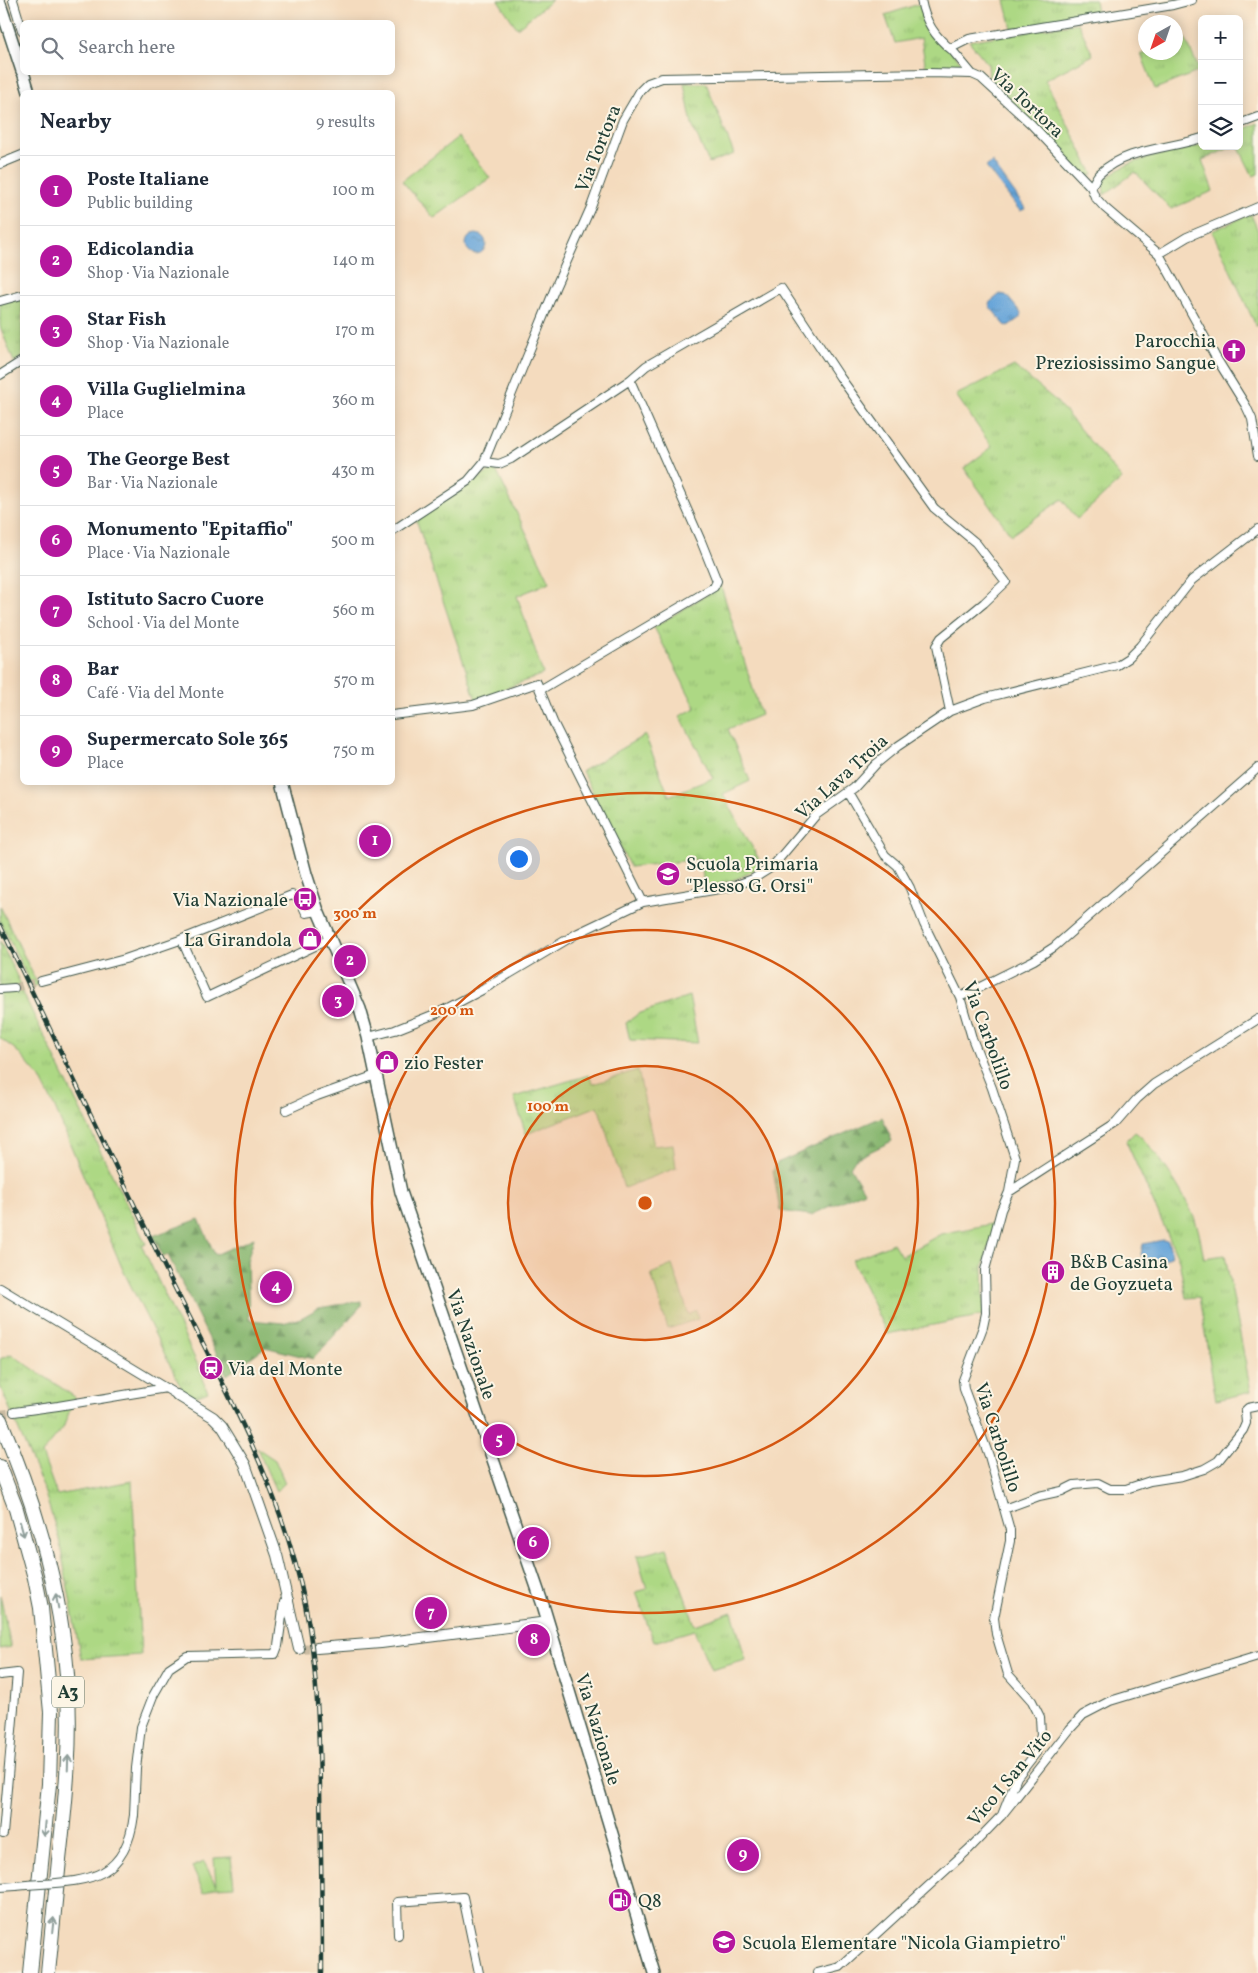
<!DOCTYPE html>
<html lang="en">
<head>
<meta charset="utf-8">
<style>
  :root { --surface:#fff; --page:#f6f6f7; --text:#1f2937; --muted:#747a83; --line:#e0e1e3; --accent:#b5179e }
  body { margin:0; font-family:Vollkorn,serif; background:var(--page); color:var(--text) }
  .controls { position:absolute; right:15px; top:15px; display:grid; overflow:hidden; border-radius:8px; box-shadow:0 2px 12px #0003 }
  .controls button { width:45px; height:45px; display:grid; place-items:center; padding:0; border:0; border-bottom:1px solid var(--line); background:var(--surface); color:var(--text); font:25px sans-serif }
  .compass { position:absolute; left:1138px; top:15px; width:45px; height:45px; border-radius:50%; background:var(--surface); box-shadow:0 2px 12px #0003; rotate:220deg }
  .you { position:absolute; left:518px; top:858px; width:18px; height:18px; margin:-12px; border:4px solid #fff; border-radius:50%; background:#1a73e8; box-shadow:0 0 0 8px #1a73e833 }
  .badge { display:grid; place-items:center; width:32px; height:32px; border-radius:50%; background:var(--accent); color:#fff; font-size:16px; font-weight:700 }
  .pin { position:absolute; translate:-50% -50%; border:2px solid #fff; box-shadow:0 1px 5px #0006 }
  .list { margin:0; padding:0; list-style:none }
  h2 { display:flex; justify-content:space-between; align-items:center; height:65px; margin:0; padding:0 20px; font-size:21px }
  h2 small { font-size:16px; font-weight:400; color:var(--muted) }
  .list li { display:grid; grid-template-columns:32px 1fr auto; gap:15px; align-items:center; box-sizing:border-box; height:70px; padding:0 20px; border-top:1px solid var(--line) }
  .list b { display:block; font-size:19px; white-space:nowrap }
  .list p { margin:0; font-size:16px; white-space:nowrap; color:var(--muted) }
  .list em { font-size:16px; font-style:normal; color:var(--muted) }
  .icon { flex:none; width:28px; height:28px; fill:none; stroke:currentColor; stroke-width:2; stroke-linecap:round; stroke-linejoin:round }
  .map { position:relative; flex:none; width:1258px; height:1973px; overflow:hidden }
  .search { position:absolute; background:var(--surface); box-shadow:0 2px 12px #0003; left:20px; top:20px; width:375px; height:55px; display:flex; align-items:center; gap:12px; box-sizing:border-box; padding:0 18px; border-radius:8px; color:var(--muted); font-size:19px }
  .panel { position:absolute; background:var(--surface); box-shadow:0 2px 12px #0003; left:20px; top:90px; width:375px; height:695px; border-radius:8px }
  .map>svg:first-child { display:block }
</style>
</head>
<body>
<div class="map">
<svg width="1258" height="1973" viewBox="0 0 1258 1973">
  <defs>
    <pattern id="grass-tufts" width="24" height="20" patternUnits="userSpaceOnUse" patternTransform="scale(1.25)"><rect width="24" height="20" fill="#add884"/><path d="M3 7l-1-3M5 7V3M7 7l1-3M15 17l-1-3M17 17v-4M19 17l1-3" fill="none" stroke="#94ba73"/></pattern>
    <pattern id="forest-firs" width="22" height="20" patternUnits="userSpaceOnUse" patternTransform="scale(1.25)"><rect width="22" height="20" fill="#8ab872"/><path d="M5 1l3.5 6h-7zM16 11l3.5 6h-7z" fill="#70975e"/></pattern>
    <pattern id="water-ripples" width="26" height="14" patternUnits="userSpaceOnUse" patternTransform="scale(1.25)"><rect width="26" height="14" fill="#67a5d9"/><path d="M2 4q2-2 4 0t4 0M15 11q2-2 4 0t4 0" fill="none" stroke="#5488b1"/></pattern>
  </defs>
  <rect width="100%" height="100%" fill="#fcf5e5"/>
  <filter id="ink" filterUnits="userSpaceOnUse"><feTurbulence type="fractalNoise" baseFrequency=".02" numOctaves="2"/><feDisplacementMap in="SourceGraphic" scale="10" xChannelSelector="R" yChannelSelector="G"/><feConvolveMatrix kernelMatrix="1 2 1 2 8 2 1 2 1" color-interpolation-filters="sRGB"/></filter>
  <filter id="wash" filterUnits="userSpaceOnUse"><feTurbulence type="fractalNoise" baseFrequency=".0096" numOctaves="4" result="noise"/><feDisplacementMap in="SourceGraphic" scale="20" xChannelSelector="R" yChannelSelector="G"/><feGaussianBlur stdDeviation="1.12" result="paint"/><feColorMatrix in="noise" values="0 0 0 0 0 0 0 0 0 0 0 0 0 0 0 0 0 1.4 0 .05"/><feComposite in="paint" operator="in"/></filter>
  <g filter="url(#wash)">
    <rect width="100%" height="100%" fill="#f4dbbe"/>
    <path fill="url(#grass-tufts)" stroke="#668a5c" d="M498 0H552L517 28Z
      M1005 0H1095L1097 14 1012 29Z
      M919 4 925 22 967 69H926L921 38 895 43 885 15Z
      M1078 23 1093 55 1045 80 1093 174 1088 177H1084L995 85 989 78 988 64 969 41Z
      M1185 38 1200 71 1155 89 1141 54 1176 52V42Z
      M684 83H706L734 154 709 163 692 125Z
      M1258 123V174L1253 176 1238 146 1239 131Z
      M458 137 490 178 434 218 402 181Z
      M1202 145V146H1234L1202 160 1213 191 1171 209 1135 172 1104 195 1103 182C1127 156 1170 155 1202 145Z
      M1251 214 1258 231V326H1256L1212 231Z
      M22 297V357L14 362 0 326V303Z
      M1014 366 1056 401 1122 479 1077 519 1062 499 1011 535 964 468 992 447 956 395Z
      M495 468 550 582 517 596 543 674 476 700 416 519Z
      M721 586 761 715 728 729 750 781 723 794 762 865C744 878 726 883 704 887L701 859 630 867 582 771 645 735 669 796 713 778 680 716 696 708 654 627Z
      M0 906 38 985 32 987 0 921Z
      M0 941 21 985 3 988 0 986Z
      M21 989 146 1244 142 1246 203 1376 202 1379 208 1392 190 1399 185 1395 123 1270 55 1108 40 1078 16 1050 0 1038V991Z
      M689 996 698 1043 630 1040 626 1023 638 1014Z
      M638 1070 654 1146 673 1144 676 1168 624 1188 598 1106 526 1134 514 1097 589 1075 593 1084Z
      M1135 1132C1155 1146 1186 1197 1195 1220 1200 1232 1201 1246 1204 1258L1225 1255 1251 1392 1216 1400 1199 1297 1186 1298 1179 1260 1126 1141Z
      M996 1223 983 1266 984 1315 887 1334 852 1260 893 1243 901 1256 941 1234Z
      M672 1265 689 1315 696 1310 698 1319 668 1329 651 1274Z
      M11 1354 75 1397 63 1428 42 1454 57 1495 132 1481 141 1655 81 1659 59 1539 43 1487 0 1386V1359Z
      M257 1448 275 1460 285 1483 276 1491Z
      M667 1548 695 1625 732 1612 746 1660 711 1670 694 1630 654 1642 636 1592 647 1589 637 1556Z"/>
    <path fill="url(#forest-firs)" stroke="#547a53" d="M882 1117 892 1141 855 1159 850 1167 864 1191 811 1215 780 1211 773 1171 777 1163Z
      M199 1219 215 1255 254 1238 247 1261 249 1320 283 1323 301 1318 319 1308 361 1301V1306L313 1359 265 1347 227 1375 168 1255 163 1256 153 1236Z"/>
    <path fill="#add884" stroke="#668a5c" d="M0 1595 11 1647 0 1649Z
      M231 1857 234 1886 216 1887 204 1893 192 1867 204 1862 216 1885 214 1858Z"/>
    <path fill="url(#water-ripples)" stroke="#437186" d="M992 162 1023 205 1025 209 1020 211 986 167Z
      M466 244a10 10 0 1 1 20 0a10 10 0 1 1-20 0Z
      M1000 294 1006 295 1021 313V317L1008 326 1005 325 990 307 989 303Z
      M1163 1240 1168 1241 1172 1255C1167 1261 1151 1265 1144 1261L1141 1254 1143 1244Z"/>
  </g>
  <g filter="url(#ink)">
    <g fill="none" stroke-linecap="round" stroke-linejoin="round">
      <path stroke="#c9bba2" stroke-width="8" stroke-dasharray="8 4" stroke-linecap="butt" d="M14 988 41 981
        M0 1414 14 1412"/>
      <path stroke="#c9bba2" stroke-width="10" stroke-dasharray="10 5" stroke-linecap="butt" d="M299 1649 317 1648"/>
      <g stroke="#3f5549" stroke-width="10">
        <path id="street" d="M13 0 22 30
          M921 0C925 22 935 37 952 50
          M972 74 952 50 953 47 969 39 1173 5 1192 0
          M1239 124 1258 117
          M0 164 22 155
          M1091 187C1094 183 1096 177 1099 174 1126 148 1169 149 1202 138
          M1159 254 1187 237 1258 207
          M0 301 22 295
          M0 375 22 361
          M484 462 499 464 511 459 630 380 646 366 781 288 840 377 934 508 976 543 1006 582 984 603 941 638 936 646 950 711
          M392 531 468 481 484 462 555 288 591 207 623 120 640 91 648 83 662 78 929 73 972 74 981 78 1031 124 1091 187 1095 197 1105 208 1159 254 1215 356 1246 406 1252 419 1258 456
          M540 690 714 587 717 581 701 541 630 380
          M392 715 473 705 537 683 553 722 643 902
          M848 792 885 855 898 866 910 888 924 924 960 997 972 1038 992 1088 1015 1158 1009 1192 1001 1210 985 1270 986 1313 983 1327 963 1380 964 1389 989 1456 1010 1530V1541L994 1618 996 1634 1008 1674 1032 1701 1040 1717 1041 1735 1036 1753 1017 1777 1002 1815
          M184 945 207 997 330 939
          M41 981 125 959 180 940 292 895 299 898 306 913 318 911
          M0 989 14 988
          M960 997 1034 960 1054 947 1258 768
          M368 1037 395 1030 440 1012 484 989 578 933 643 902 731 887 753 879 772 867 816 815 854 788 876 764 898 746 950 711 985 698 1117 665 1128 658 1140 646 1192 580 1258 529
          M286 1110 317 1096 376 1075
          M1009 1192 1116 1123 1137 1099 1154 1084 1258 1019
          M0 1288 177 1395
          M14 1412 58 1406 166 1388
          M1004 1509 1039 1496 1062 1491 1074 1485 1098 1483 1110 1489H1126L1150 1481 1182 1476 1204 1469 1218 1461 1243 1430 1246 1423 1245 1411 1248 1408 1258 1406
          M0 1675 17 1673 3 1834
          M134 1815 136 1768 141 1727 153 1696 169 1668 187 1656 275 1654 278 1646 284 1602 289 1600
          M0 1887 16 1886
          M398 1935 397 1902 463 1897 479 1973
          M817 1973 840 1967 969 1849 1002 1815 1070 1729 1083 1715 1110 1701 1258 1656"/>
      </g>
      <g stroke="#3f5549" stroke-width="12">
        <path id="secondary" d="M177 1395 213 1417 222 1426 245 1464 277 1555 299 1649
          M317 1648 381 1643 548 1622"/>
      </g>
      <g stroke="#3f5549" stroke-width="14">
        <path id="primary" d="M0 4 22 71
          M23 72 29 92
          M282 782 306 874 318 911 360 1009 368 1037 401 1192 543 1605 654 1973"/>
      </g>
      <g stroke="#3f5549" stroke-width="16">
        <path id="highway" d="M0 1420C35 1502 60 1586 67 1675 72 1737 66 1798 59 1860 55 1898 52 1935 48 1973
          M0 1467 16 1509 35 1578 41 1608 51 1712 49 1784 30 1973"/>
      </g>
      <use href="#street" stroke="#fff" stroke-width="8"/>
      <use href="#secondary" stroke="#fff" stroke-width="10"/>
      <use href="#primary" stroke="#fff" stroke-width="11"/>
      <use href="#highway" stroke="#fff" stroke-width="14"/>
      <g stroke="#1f3d34" stroke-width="4.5">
        <path id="rail" d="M0 925C57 1043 112 1161 170 1278 222 1383 282 1488 305 1604 317 1664 319 1727 320 1788 321 1850 322 1911 322 1973"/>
      </g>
      <use href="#rail" stroke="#fcf5e5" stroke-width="2.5" stroke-dasharray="8" stroke-linecap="butt"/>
      <g stroke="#3f5549" stroke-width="10" stroke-linecap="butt">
        <path id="street-bridge" d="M16 1886C76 1880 125 1889 134 1815"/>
      </g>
      <use href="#street-bridge" stroke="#fff" stroke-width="8"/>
    </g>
    <defs><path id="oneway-shaft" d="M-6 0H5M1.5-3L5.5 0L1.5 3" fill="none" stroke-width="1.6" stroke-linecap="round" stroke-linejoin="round" transform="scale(1.25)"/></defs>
    <g stroke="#8f9e9a">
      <use href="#oneway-shaft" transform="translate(22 1529) rotate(74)"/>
      <use href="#oneway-shaft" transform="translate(57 1601) rotate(-100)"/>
      <use href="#oneway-shaft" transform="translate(68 1763) rotate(-88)"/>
      <use href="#oneway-shaft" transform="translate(45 1829) rotate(95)"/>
      <use href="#oneway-shaft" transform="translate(53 1925) rotate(-84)"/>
    </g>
  </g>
  <circle cx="645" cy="1203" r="137" fill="#d45610" fill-opacity=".12"/>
  <g fill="none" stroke="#d45610" stroke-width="2.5">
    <circle cx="645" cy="1203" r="137"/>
    <circle cx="645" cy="1203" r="273"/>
    <circle cx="645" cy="1203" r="410"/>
  </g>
  <defs>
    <g id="church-disc" transform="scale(1.25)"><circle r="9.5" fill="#b5179e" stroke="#fcf5e5"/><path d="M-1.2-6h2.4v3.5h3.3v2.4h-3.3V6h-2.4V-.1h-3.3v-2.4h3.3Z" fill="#fff"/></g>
    <g id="school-disc" transform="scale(1.25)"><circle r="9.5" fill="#b5179e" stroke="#fcf5e5"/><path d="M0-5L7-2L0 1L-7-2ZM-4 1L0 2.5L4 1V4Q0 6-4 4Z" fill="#fff"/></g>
    <g id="bus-disc" transform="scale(1.25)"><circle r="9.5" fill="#b5179e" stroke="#fcf5e5"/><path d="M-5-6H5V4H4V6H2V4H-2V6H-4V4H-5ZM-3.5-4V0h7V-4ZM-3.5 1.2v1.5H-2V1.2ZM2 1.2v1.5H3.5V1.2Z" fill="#fff"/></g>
    <g id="shop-disc" transform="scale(1.25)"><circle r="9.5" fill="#b5179e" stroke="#fcf5e5"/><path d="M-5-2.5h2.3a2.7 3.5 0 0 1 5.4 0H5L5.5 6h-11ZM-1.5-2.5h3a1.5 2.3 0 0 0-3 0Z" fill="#fff"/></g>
    <g id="building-disc" transform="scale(1.25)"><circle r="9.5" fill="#b5179e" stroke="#fcf5e5"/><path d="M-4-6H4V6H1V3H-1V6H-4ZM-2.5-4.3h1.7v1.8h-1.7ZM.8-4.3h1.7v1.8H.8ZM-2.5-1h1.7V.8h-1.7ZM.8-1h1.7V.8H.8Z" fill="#fff"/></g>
    <g id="station-disc" transform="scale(1.25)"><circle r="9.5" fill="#b5179e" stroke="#fcf5e5"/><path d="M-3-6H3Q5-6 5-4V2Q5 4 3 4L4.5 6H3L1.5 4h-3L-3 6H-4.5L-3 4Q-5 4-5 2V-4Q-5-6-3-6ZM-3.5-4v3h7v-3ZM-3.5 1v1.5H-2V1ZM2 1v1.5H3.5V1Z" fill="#fff"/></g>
    <g id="fuel-disc" transform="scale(1.25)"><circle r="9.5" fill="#b5179e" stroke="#fcf5e5"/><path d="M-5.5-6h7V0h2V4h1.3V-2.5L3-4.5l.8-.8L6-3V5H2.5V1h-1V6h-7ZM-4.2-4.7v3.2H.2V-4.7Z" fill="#fff"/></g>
  </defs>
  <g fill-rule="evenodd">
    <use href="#church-disc" x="1234" y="351"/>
    <use href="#school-disc" x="668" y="874"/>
    <use href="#bus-disc" x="305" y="899"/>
    <use href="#shop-disc" x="310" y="939"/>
    <use href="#shop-disc" x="387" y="1062"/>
    <use href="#building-disc" x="1053" y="1272"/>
    <use href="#station-disc" x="211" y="1368"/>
    <use href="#fuel-disc" x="620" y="1900"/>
    <use href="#school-disc" x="724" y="1942"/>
  </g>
  <g text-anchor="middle" stroke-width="4" stroke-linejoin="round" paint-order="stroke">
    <rect fill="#fcf5e5" stroke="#617469" stroke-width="1" x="52" y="1676.5" width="32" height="31" rx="4"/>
    <g font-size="18" font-weight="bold" fill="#1f3d34">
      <text x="68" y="1698">A3</text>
    </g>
    <g font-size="19" fill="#1f3d34" stroke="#fcf5e5">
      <text transform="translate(1028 102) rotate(43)" y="7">Via Tortora</text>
      <text transform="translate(597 148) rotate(-68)" y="7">Via Tortora</text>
      <text transform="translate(841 776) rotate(-42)" y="7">Via Lava Troia</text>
      <text transform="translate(989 1035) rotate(70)" y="7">Via Carbolillo</text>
      <text transform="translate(472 1344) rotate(71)" y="7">Via Nazionale</text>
      <text transform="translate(999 1437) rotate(72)" y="7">Via Carbolillo</text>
      <text transform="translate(599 1729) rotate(73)" y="7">Via Nazionale</text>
      <text transform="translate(1009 1777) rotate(-50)" y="7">Vico I San Vito</text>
    </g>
    <g font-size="19" fill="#1f3d34" stroke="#fcf5e5" text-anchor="start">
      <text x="1216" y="347" text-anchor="end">Parocchia<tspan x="1216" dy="22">Preziosissimo Sangue</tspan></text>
      <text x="686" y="870">Scuola Primaria<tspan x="686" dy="22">"Plesso G. Orsi"</tspan></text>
      <text x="288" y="906" text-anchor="end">Via Nazionale</text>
      <text x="292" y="946" text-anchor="end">La Girandola</text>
      <text x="404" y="1069">zio Fester</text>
      <text x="1070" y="1268">B&amp;B Casina<tspan x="1070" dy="22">de Goyzueta</tspan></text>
      <text x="228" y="1375">Via del Monte</text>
      <text x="638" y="1907">Q8</text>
      <text x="742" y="1949">Scuola Elementare "Nicola Giampietro"</text>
    </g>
  </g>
  <circle cx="645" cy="1203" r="8" fill="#d45610" stroke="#fcf5e5" stroke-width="2.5"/>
  <g font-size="15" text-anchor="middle" font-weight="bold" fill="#d45610" stroke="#fcf5e5" stroke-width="4" stroke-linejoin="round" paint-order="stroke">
    <text x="355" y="918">300 m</text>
    <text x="452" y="1015">200 m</text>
    <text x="548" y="1111">100 m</text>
  </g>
</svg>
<div class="controls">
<button>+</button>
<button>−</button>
<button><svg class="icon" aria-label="layers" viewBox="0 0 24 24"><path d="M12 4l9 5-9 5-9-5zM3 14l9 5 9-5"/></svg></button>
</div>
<svg class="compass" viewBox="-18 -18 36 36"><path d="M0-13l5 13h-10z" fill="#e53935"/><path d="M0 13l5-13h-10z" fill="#747a83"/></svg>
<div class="you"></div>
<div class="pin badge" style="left:375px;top:841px">1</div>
<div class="pin badge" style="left:350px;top:961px">2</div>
<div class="pin badge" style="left:338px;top:1001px">3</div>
<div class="pin badge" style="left:276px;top:1287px">4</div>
<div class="pin badge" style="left:499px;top:1440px">5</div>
<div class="pin badge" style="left:533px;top:1543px">6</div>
<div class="pin badge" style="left:431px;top:1613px">7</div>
<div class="pin badge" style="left:534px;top:1640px">8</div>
<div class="pin badge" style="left:743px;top:1855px">9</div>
<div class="search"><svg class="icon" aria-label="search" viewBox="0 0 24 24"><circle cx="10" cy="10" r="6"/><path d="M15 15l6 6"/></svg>Search here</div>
<section class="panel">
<h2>Nearby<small>9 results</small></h2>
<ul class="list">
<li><span class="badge">1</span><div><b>Poste Italiane</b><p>Public building</p></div><em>100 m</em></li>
<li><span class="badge">2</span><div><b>Edicolandia</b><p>Shop · Via Nazionale</p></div><em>140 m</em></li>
<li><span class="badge">3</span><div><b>Star Fish</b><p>Shop · Via Nazionale</p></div><em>170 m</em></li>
<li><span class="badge">4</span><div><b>Villa Guglielmina</b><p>Place</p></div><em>360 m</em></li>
<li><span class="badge">5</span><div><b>The George Best</b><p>Bar · Via Nazionale</p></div><em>430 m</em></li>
<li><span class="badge">6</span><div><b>Monumento &quot;Epitaffio&quot;</b><p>Place · Via Nazionale</p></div><em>500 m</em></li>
<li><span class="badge">7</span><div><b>Istituto Sacro Cuore</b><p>School · Via del Monte</p></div><em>560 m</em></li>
<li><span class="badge">8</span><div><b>Bar</b><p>Café · Via del Monte</p></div><em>570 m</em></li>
<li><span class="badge">9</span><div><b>Supermercato Sole 365</b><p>Place</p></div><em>750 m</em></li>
</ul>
</section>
</div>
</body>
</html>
